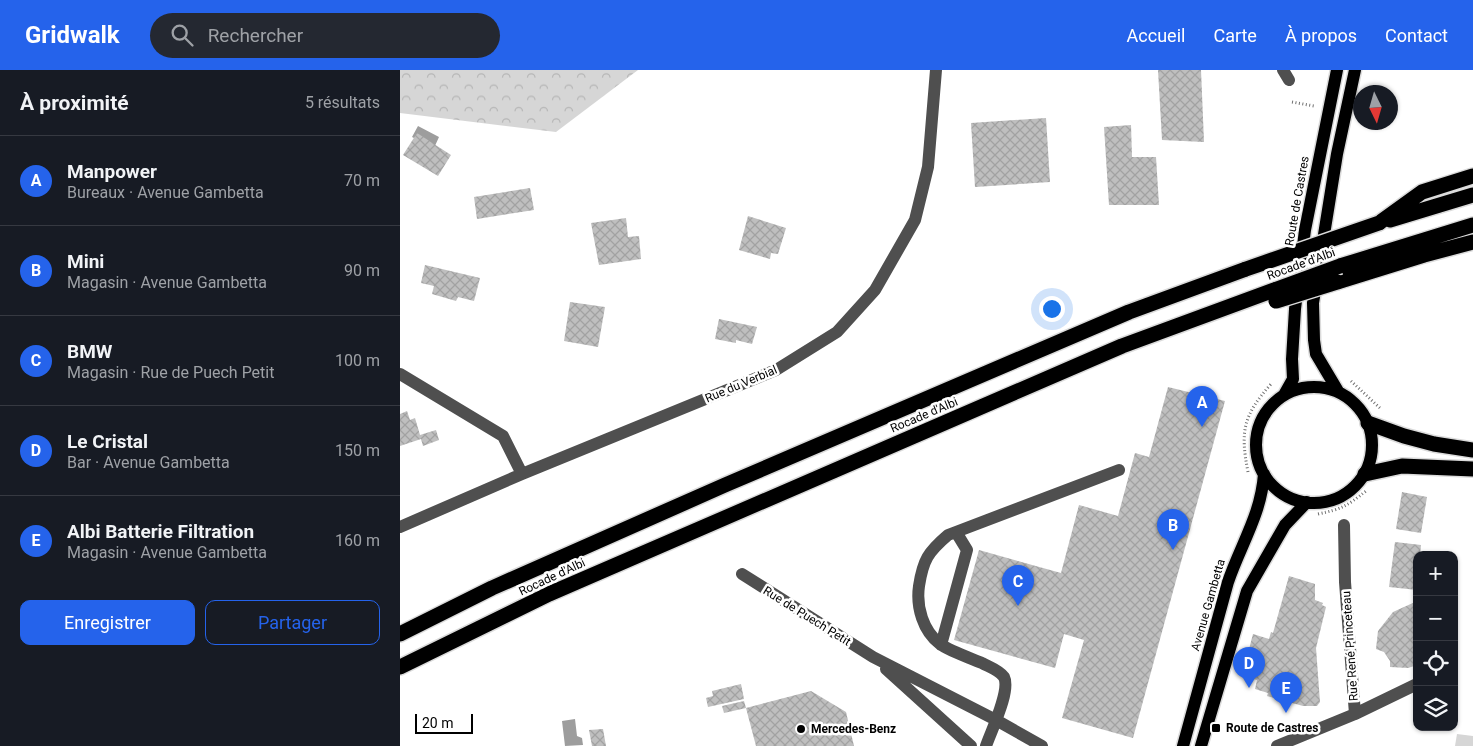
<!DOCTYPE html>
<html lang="fr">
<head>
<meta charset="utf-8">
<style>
  :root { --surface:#171b24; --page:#242831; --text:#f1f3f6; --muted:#9ea1a6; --line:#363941; --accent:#2563eb }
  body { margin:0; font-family:Roboto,sans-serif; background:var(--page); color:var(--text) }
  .controls { position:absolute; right:15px; bottom:15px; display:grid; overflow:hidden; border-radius:10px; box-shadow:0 1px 4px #0004 }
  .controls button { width:45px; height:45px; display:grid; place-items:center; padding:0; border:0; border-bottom:1px solid var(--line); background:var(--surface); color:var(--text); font:25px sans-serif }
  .compass { position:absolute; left:953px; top:15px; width:45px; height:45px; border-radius:50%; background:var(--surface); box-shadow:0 1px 4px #0004; rotate:175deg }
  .scale { position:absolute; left:15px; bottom:12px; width:58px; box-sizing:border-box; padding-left:5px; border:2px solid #000; border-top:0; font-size:14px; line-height:18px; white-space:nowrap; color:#000; -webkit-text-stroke:4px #fff; paint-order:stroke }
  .you { position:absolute; left:651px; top:238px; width:18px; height:18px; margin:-12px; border:4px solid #fff; border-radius:50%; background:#1a73e8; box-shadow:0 0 0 8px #1a73e833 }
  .badge { display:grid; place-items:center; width:32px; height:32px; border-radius:50%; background:var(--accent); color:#fff; font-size:16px; font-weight:700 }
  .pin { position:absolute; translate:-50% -41px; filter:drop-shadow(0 1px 2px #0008) }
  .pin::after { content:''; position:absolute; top:26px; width:18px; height:15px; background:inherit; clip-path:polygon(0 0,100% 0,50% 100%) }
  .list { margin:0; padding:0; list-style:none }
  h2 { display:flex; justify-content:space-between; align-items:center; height:65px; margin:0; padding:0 20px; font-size:21px }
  h2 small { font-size:16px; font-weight:400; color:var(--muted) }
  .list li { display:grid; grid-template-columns:32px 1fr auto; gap:15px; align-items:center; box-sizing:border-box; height:90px; padding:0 20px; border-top:1px solid var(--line) }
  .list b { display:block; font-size:19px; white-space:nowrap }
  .list p { margin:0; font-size:16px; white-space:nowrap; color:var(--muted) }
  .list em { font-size:16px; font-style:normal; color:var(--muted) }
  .actions { display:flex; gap:10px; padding:15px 20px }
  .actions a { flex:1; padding:11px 0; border:1px solid var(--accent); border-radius:10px; text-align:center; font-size:18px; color:var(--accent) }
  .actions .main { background:var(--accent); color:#fff }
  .icon { flex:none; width:28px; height:28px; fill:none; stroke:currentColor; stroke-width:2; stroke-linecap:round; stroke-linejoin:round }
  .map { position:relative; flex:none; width:1073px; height:676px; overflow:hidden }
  header { display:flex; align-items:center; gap:30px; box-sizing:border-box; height:70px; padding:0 25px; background:var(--accent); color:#fff }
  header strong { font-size:24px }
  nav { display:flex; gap:28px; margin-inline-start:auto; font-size:18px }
  .search { width:350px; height:45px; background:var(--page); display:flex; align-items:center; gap:12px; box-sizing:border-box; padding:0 18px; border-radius:28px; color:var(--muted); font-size:19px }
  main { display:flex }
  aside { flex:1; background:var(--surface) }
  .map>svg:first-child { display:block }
</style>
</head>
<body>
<header>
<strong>Gridwalk</strong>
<div class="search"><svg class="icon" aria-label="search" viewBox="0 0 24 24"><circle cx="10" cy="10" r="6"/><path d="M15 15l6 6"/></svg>Rechercher</div>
<nav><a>Accueil</a><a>Carte</a><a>À propos</a><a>Contact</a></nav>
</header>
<main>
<aside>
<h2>À proximité<small>5 résultats</small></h2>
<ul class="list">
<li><span class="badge">A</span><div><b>Manpower</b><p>Bureaux · Avenue Gambetta</p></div><em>70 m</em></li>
<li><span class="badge">B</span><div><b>Mini</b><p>Magasin · Avenue Gambetta</p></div><em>90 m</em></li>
<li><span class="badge">C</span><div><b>BMW</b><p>Magasin · Rue de Puech Petit</p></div><em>100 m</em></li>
<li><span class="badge">D</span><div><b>Le Cristal</b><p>Bar · Avenue Gambetta</p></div><em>150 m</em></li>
<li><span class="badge">E</span><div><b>Albi Batterie Filtration</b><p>Magasin · Avenue Gambetta</p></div><em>160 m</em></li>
</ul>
<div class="actions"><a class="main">Enregistrer</a><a>Partager</a></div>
</aside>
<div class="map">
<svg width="1073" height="676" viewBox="0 0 1073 676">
  <defs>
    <pattern id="forest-crowns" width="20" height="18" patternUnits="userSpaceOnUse" patternTransform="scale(1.25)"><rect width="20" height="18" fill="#d6d6d6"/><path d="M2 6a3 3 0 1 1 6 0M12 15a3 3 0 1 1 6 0" fill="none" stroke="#b6b6b6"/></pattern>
    <pattern id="building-cross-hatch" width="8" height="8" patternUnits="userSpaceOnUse" patternTransform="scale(1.25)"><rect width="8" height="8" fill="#bfbfbf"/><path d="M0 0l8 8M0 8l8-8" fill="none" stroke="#a2a2a2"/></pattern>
  </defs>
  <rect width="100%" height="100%" fill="#fff"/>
  <path fill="url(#forest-crowns)" d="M0 0H238L156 62 0 43Z"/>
  <path fill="#d6d6d6" d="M1057 664 1073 666V676H1055Z"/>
  <path fill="#9d9d9d" d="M18 56 39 67 34 78 12 67Z
    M175 649 177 666 182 668 183 675 165 676 162 651Z"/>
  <path fill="url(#building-cross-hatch)" d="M758 0H801L804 72 762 70Z
    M646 48 650 112 575 117 571 53Z
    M731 55 732 87H756L759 135H709L704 57Z
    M17 63 51 85 38 106 3 85Z
    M130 118 134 140 77 149 74 127Z
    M348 146 386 158 378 184 371 183 370 189 339 180Z
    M226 148 228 167 239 166 241 189 199 195 191 153Z
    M25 195 80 208 74 231 58 227 56 231 32 224 34 216 21 213Z
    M170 232 205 237 198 277 164 271Z
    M319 249 357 257 352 274 336 270V273L315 269Z
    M768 317 825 331 733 668 662 648 684 570 664 564 655 598 554 570 579 480 661 503 679 435 718 446 735 383 749 387Z
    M7 341 10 350 15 348 20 365 36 360 39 370 23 376 21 369 0 376V344Z
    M1002 422 1027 427 1021 463 996 459Z
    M995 472 1021 475 1020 485H1017V520L989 517Z
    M889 506 915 514V530L923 533 922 535 926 537 916 578 920 632 917 636H903L867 626 868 623 855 619 857 610 842 606 853 564 869 569 871 562 873 563Z
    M1015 532H1017V595L1008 598 990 597V591L984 582 976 579 978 561 993 542Z
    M341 614 344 629 308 637 306 628 313 626 312 621Z
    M411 621 446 642 454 676H356L346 638 324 643 322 636 344 631 346 638Z
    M203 659 206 676H192L189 660Z"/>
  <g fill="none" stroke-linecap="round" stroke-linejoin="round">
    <g stroke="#dbdbdb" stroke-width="15">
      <path id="major" d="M856 375a58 58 0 1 1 116 0a58 58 0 1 1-116 0Z
        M938 321 916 284 914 270 913 233 937 84 955 0
        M884 325 893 309 892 289 895 239 905 160 937 0
        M783 676 828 512C841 474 861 445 864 404
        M801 676 847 521 885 455 907 432"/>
    </g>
    <g stroke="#dbdbdb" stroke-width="18">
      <path id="highway" d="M990 150 1073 125
        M979 153 1022 122 1073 106
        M940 196 1073 155
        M937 212 1024 185 1073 172
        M968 353 1004 366 1034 374 1073 380
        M965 404 1002 396 1073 399
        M0 564 92 518 325 415 729 242 846 199
        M0 597 149 524 551 350 722 276 877 219"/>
    </g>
    <path stroke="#717171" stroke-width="3" stroke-dasharray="1 2.5" stroke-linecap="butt" d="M892 32 914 36
      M951 311 981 339
      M848 402C840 361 843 346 871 314
      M918 444C942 439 947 436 966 421"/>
    <path stroke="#4f4f4f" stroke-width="12" d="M883 0 889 10
      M0 304 103 366 122 404
      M0 457 122 404 376 300 437 262 475 220 515 150 528 97 536 0
      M342 504 473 587 596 650 642 676
      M541 575 567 480 556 462
      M486 599 571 676
      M955 644 1017 614
      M586 676C591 661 611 621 604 607 599 600 589 597 582 593 570 588 550 581 540 574 523 561 516 537 519 516 523 490 528 482 548 465L719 400
      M877 676 955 644 945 512 944 455"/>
    <use href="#major" stroke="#000" stroke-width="12"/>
    <use href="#highway" stroke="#000" stroke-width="15"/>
    <g stroke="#dbdbdb" stroke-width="18" stroke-linecap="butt">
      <path id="highway-bridge" d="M846 199 979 153
        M877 219 940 196
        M876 231 937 212"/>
    </g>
    <use href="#highway-bridge" stroke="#000" stroke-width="15"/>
  </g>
  <g fill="#000" stroke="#fff" stroke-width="2">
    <rect x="811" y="653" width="10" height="10" rx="2.5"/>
    <circle cx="401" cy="659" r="5"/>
  </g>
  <g text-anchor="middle" stroke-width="5" stroke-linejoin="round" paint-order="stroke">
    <g font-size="12" fill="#000" stroke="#fff">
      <text transform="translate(897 131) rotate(-80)" y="4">Route de Castres</text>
      <text transform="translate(901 194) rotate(-20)" y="4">Rocade d'Albi</text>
      <text transform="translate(341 314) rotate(-23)" y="4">Rue du Verbial</text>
      <text transform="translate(524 345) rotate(-23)" y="4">Rocade d'Albi</text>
      <text transform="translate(152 507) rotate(-25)" y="4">Rocade d'Albi</text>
      <text transform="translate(808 535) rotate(-74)" y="4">Avenue Gambetta</text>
      <text transform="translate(407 546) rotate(32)" y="4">Rue de Puech Petit</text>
      <text transform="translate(950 576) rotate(-94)" y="4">Rue René Princeteau</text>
    </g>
    <g font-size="12" font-weight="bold" fill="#000" stroke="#fff" text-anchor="start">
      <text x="826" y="662">Route de Castres</text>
      <text x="411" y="663">Mercedes-Benz</text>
    </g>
  </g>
</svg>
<div class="controls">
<button>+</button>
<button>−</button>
<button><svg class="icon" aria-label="locate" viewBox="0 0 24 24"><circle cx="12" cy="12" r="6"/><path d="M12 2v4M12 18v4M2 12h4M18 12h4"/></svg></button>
<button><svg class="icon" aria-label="layers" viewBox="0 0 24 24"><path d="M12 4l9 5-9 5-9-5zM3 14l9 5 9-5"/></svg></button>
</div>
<svg class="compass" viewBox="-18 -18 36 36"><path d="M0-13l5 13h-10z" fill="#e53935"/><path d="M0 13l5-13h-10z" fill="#9ea1a6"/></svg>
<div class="scale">20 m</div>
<div class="you"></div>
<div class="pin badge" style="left:802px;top:357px">A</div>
<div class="pin badge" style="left:773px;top:480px">B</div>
<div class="pin badge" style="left:618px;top:536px">C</div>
<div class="pin badge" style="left:849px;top:618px">D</div>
<div class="pin badge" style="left:886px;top:643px">E</div>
</div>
</main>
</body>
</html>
